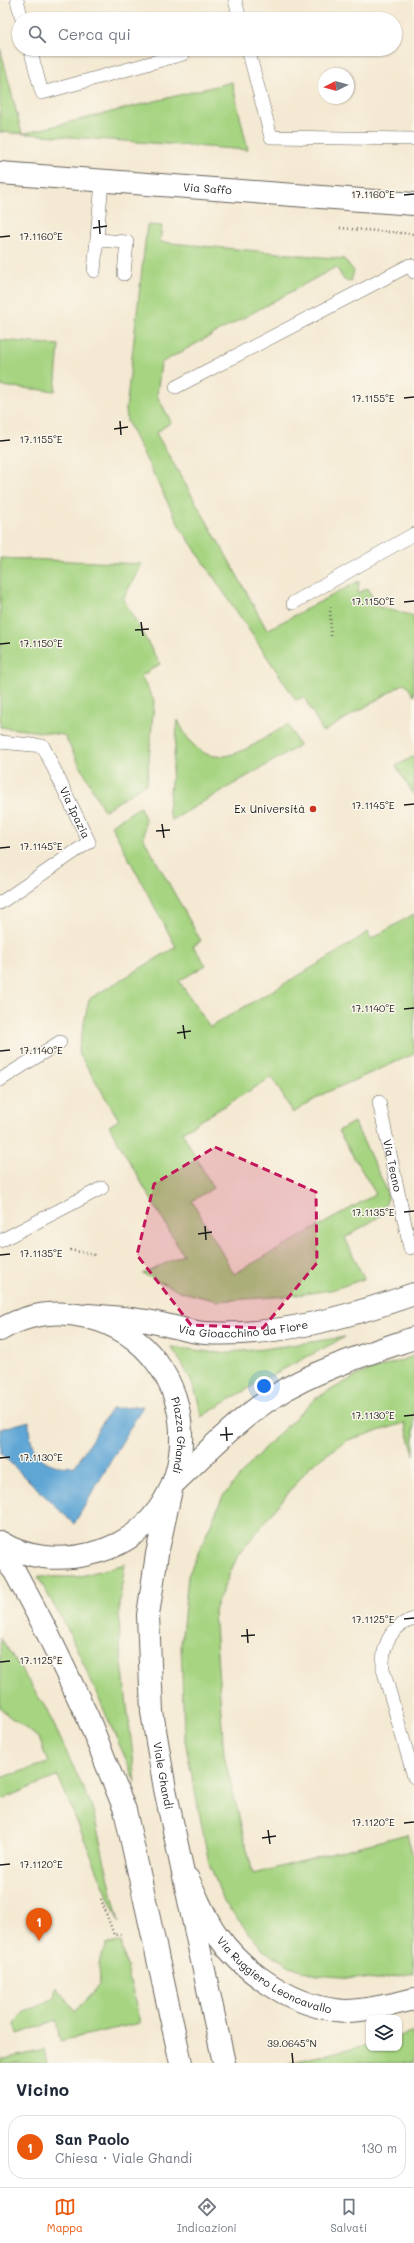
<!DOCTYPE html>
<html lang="it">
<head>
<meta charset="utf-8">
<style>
  :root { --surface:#fff; --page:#f2f2f3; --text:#1f2937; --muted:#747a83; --line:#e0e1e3; --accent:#ea580c }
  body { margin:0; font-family:Mali,sans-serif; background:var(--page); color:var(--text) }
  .controls { position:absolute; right:12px; bottom:12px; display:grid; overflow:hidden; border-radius:8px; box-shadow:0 1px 3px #0004 }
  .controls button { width:36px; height:36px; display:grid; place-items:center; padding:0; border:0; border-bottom:1px solid var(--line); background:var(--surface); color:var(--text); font:20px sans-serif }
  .compass { position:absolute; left:318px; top:68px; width:36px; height:36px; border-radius:50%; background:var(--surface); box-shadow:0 1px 3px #0004; rotate:264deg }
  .you { position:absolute; left:264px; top:1386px; width:14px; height:14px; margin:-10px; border:3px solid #fff; border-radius:50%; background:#1a73e8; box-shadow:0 0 0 6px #1a73e833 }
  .badge { display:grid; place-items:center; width:26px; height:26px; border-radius:50%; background:var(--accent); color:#fff; font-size:13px; font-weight:700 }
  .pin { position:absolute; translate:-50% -33px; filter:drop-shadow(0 1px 2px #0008) }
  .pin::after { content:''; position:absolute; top:21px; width:14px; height:12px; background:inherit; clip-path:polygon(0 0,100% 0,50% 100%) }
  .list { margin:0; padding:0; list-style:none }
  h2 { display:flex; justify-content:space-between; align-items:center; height:52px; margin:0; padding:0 16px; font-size:17px }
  h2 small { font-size:13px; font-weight:400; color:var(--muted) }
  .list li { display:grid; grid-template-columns:26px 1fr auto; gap:12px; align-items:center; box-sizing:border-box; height:64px; margin:0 8px 8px; padding:0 8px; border:1px solid var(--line); border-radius:16px }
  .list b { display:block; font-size:15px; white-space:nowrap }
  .list p { margin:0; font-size:13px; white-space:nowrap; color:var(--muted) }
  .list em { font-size:13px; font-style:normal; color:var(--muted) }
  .icon { flex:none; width:22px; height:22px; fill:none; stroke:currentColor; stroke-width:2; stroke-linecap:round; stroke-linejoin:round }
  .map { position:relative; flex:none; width:414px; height:2063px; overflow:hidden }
  .search { position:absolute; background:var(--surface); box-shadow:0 1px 3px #0004; left:12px; right:12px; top:12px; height:44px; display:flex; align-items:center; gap:10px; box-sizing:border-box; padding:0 14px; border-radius:22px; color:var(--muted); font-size:15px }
  .sheet { height:124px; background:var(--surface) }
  nav { display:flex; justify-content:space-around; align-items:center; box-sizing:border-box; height:56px; border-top:1px solid var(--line); background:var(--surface); font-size:11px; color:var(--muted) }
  nav a { display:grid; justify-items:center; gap:2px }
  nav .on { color:var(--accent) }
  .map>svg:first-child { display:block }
</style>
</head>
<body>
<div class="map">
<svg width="414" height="2063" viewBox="0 0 414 2063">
  <rect width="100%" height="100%" fill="#fbf7ec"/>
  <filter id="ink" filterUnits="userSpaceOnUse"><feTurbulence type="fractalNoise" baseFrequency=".025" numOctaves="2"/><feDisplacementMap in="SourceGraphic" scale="8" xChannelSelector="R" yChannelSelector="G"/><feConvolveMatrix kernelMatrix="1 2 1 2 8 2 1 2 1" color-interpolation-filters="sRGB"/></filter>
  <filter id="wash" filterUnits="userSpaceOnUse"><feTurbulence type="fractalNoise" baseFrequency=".012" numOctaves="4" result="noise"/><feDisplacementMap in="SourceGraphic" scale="16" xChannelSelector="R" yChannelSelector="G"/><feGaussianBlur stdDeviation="0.9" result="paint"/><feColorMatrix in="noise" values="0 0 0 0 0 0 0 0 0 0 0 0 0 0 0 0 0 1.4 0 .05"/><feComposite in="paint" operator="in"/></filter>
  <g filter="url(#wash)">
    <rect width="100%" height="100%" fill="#f4e9d2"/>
    <path fill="#a6d481" stroke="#61784e" d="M0 47 22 134 232 82 248 150 0 132Z
      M147 225 162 226 160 242 344 259 354 271 351 281 344 280 336 267 161 363 157 395 171 422 156 433 226 555 267 630 359 581 358 593 368 588 376 606 414 616V696L405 683 323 732 304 697 296 700 180 527 127 421 126 409Z
      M0 340 59 345 55 391 0 386Z
      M0 558 142 564 123 599 160 664 141 676 154 701 147 783 104 811 64 735 0 727Z
      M178 720C206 784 246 749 288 724L299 746 172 820 168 810Z
      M414 756V795L396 766Z
      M140 807 145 819 144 839 201 941 193 946 206 965 179 981 210 1027 325 960 368 932 371 939 414 914V1054L325 1093 293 1113 272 1077 182 1132 213 1188 192 1201 234 1274 376 1194 338 1131 354 1122 384 1184 388 1197 383 1214 345 1238 364 1279 331 1290 289 1296 217 1301 182 1292 143 1274 183 1255 109 1126 119 1120 78 1052 89 999 176 947 111 825Z
      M345 1337 259 1382 201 1417C198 1390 187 1370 171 1347L218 1353 264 1349Z
      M414 1356V1455L405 1423 348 1440 311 1465 238 1555 214 1610 224 1755 253 1874 407 1834 414 1861V1973L377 1980 317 1975 290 1966 263 1950 224 1902 209 1863 184 1735 181 1644 188 1576 223 1496 265 1447 316 1398 360 1374Z
      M125 1564 119 1605 120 1646 136 1782 71 1636 38 1577H77Z
      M0 1637 47 1710 92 1807 119 1923 58 1776 0 1800V1778L48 1763 39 1738 6 1714 0 1707Z
      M121 1942 140 2023 60 2041 56 2021 18 2034 14 2024 22 2014 54 1998 56 1987 75 2011 100 1985 99 1964 106 1944Z
      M414 2033V2063H289L369 2044V2048H399V2036Z
      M44 2050 47 2063H0V2060Z"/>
    <path fill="#5ea6d5" stroke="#3d6178" d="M143 1406 74 1524 0 1453V1429L29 1421C28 1452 44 1470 75 1466L111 1409Z"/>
  </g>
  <g filter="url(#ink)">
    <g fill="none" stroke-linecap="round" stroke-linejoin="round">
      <g stroke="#68645c" stroke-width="14">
        <g id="service">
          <path d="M17 0 22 19"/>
          <path d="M235 0 240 19"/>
          <path d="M30 49 42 93 183 54"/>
          <path d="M248 49 271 137 414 139"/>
          <path d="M97 240 127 242 124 274"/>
          <path d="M94 271 102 182"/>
          <path d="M176 387 410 265 414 272"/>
          <path d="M293 603 414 534"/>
          <path id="s1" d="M0 742 43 746 89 842 0 903"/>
          <path d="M0 1080 60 1042"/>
          <path id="s2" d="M379 1102 410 1248 414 1246"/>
          <path d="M0 1241 102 1188"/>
          <path d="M414 1619C390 1626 382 1646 383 1669L414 1777"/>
        </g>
      </g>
      <g stroke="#68645c" stroke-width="24">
        <g id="minor">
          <path id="s3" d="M0 173 414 204"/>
          <path id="s4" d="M188 1879C197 1897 205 1919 217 1935 246 1975 296 2008 345 2011 363 2011 396 2004 414 1999"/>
        </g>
      </g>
      <g stroke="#68645c" stroke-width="24">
        <g id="tertiary">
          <path id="s5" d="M88 1315C111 1317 135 1318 157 1323 173 1326 189 1332 205 1333 276 1337 348 1317 414 1294"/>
          <path d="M172 1485C205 1454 236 1421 273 1397 312 1371 370 1353 414 1338"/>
        </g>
      </g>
      <g stroke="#68645c" stroke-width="24">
        <g id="secondary">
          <path id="s6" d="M0 1330C27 1314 57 1310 87 1317 211 1347 213 1525 90 1554 60 1561 27 1559 0 1542"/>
          <path id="s7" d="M172 1485 157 1554 148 1615 152 1712 165 1789 224 2063"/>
          <path d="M0 1553 15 1572 45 1628 88 1718 125 1810 181 2063"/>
        </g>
      </g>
      <path stroke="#68645c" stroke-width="2.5" stroke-dasharray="1 3" stroke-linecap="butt" d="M340 228 414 234
        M330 607 331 637
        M70 1250 95 1255
        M101 1899 114 1935 122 1934"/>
      <use href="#service" stroke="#fff" stroke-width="13"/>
      <use href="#minor" stroke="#fff" stroke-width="22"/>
      <use href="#tertiary" stroke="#fff" stroke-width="22"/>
      <use href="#secondary" stroke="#fff" stroke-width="22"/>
    </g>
  </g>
  <path fill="#c2185b" fill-opacity="0.2" stroke="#c2185b" stroke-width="3" stroke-dasharray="8 5" stroke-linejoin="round" d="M215 1147 316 1192 317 1263 263 1328 191 1325 137 1255 154 1184Z"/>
  <path fill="none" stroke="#1c1c1c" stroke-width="1.5" d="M404 195 414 194M99 220 100 234M93 228 107 226M0 237 10 236M404 398 414 397M120 421 121 435M114 429 128 427M0 441 10 440M404 602 414 601M141 622 143 636M135 630 149 629M0 644 10 643M404 805 414 804M162 824 164 838M156 831 170 830M0 848 10 847M404 1009 414 1008M183 1025 185 1039M177 1033 191 1031M0 1051 10 1050M404 1212 414 1211M205 1226 206 1240M198 1234 212 1232M0 1255 10 1254M404 1416 414 1415M226 1427 227 1441M220 1435 233 1434M0 1458 10 1457M404 1619 414 1618M247 1629 248 1643M241 1636 255 1635M0 1662 10 1661M404 1823 414 1822M268 1830 270 1844M262 1838 276 1836M0 1865 10 1864M292 2053 293 2063"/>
  <circle fill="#c8321e" stroke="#fbf7ec" stroke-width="1.5" cx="313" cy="809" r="4"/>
  <g text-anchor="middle" stroke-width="3" stroke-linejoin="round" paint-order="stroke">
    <g font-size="11" fill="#1c1c1c" stroke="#fbf7ec">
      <text dy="4" stroke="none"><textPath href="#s3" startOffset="208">Via Saffo</textPath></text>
      <text dy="4" stroke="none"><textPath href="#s1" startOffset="117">Via Ipazia</textPath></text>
      <text dy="4" stroke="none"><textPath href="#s2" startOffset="65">Via Teano</textPath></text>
      <text dy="4" stroke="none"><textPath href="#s5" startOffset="157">Via Gioacchino da Fiore</textPath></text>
      <text dy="4" stroke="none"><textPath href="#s6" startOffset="253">Piazza Ghandi</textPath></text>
      <text dy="4" stroke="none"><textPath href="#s7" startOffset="294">Viale Ghandi</textPath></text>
      <text dy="4" stroke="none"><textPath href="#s4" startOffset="135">Via Ruggiero Leoncavallo</textPath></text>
    </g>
    <g font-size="11" fill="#1c1c1c" stroke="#fbf7ec" text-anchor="end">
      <text x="305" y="813">Ex Università</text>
    </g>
  </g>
  <g font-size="10" text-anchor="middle" fill="#1c1c1c" stroke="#fbf7ec" stroke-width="3" stroke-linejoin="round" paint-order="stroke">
    <text x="373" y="198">17.1160°E</text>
    <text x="41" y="240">17.1160°E</text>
    <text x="373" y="402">17.1155°E</text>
    <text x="41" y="443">17.1155°E</text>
    <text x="373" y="605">17.1150°E</text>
    <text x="41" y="647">17.1150°E</text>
    <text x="373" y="809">17.1145°E</text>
    <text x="41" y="850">17.1145°E</text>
    <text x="373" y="1012">17.1140°E</text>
    <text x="41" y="1054">17.1140°E</text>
    <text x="373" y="1216">17.1135°E</text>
    <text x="41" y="1257">17.1135°E</text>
    <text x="373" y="1419">17.1130°E</text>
    <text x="41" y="1461">17.1130°E</text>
    <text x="373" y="1623">17.1125°E</text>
    <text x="41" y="1664">17.1125°E</text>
    <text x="373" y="1826">17.1120°E</text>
    <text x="41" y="1868">17.1120°E</text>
    <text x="292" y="2047">39.0645°N</text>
  </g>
</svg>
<div class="controls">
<button><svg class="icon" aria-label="layers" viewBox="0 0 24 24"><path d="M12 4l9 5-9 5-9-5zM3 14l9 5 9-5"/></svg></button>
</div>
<svg class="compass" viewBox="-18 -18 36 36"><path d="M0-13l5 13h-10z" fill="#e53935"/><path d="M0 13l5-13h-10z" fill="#747a83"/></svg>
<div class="you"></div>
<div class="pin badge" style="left:39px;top:1941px">1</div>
<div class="search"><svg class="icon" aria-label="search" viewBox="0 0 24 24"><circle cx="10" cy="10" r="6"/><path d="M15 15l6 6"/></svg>Cerca qui</div>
</div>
<section class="sheet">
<h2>Vicino<small></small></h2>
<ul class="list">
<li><span class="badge">1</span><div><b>San Paolo</b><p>Chiesa · Viale Ghandi</p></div><em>130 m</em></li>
</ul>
</section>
<nav>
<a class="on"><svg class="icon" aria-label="map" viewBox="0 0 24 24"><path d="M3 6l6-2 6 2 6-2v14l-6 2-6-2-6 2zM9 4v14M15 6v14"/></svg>Mappa</a>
<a><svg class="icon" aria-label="directions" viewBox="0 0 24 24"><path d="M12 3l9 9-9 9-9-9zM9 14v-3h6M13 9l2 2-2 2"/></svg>Indicazioni</a>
<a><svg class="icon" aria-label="saved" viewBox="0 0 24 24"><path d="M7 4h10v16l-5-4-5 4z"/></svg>Salvati</a>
</nav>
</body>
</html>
